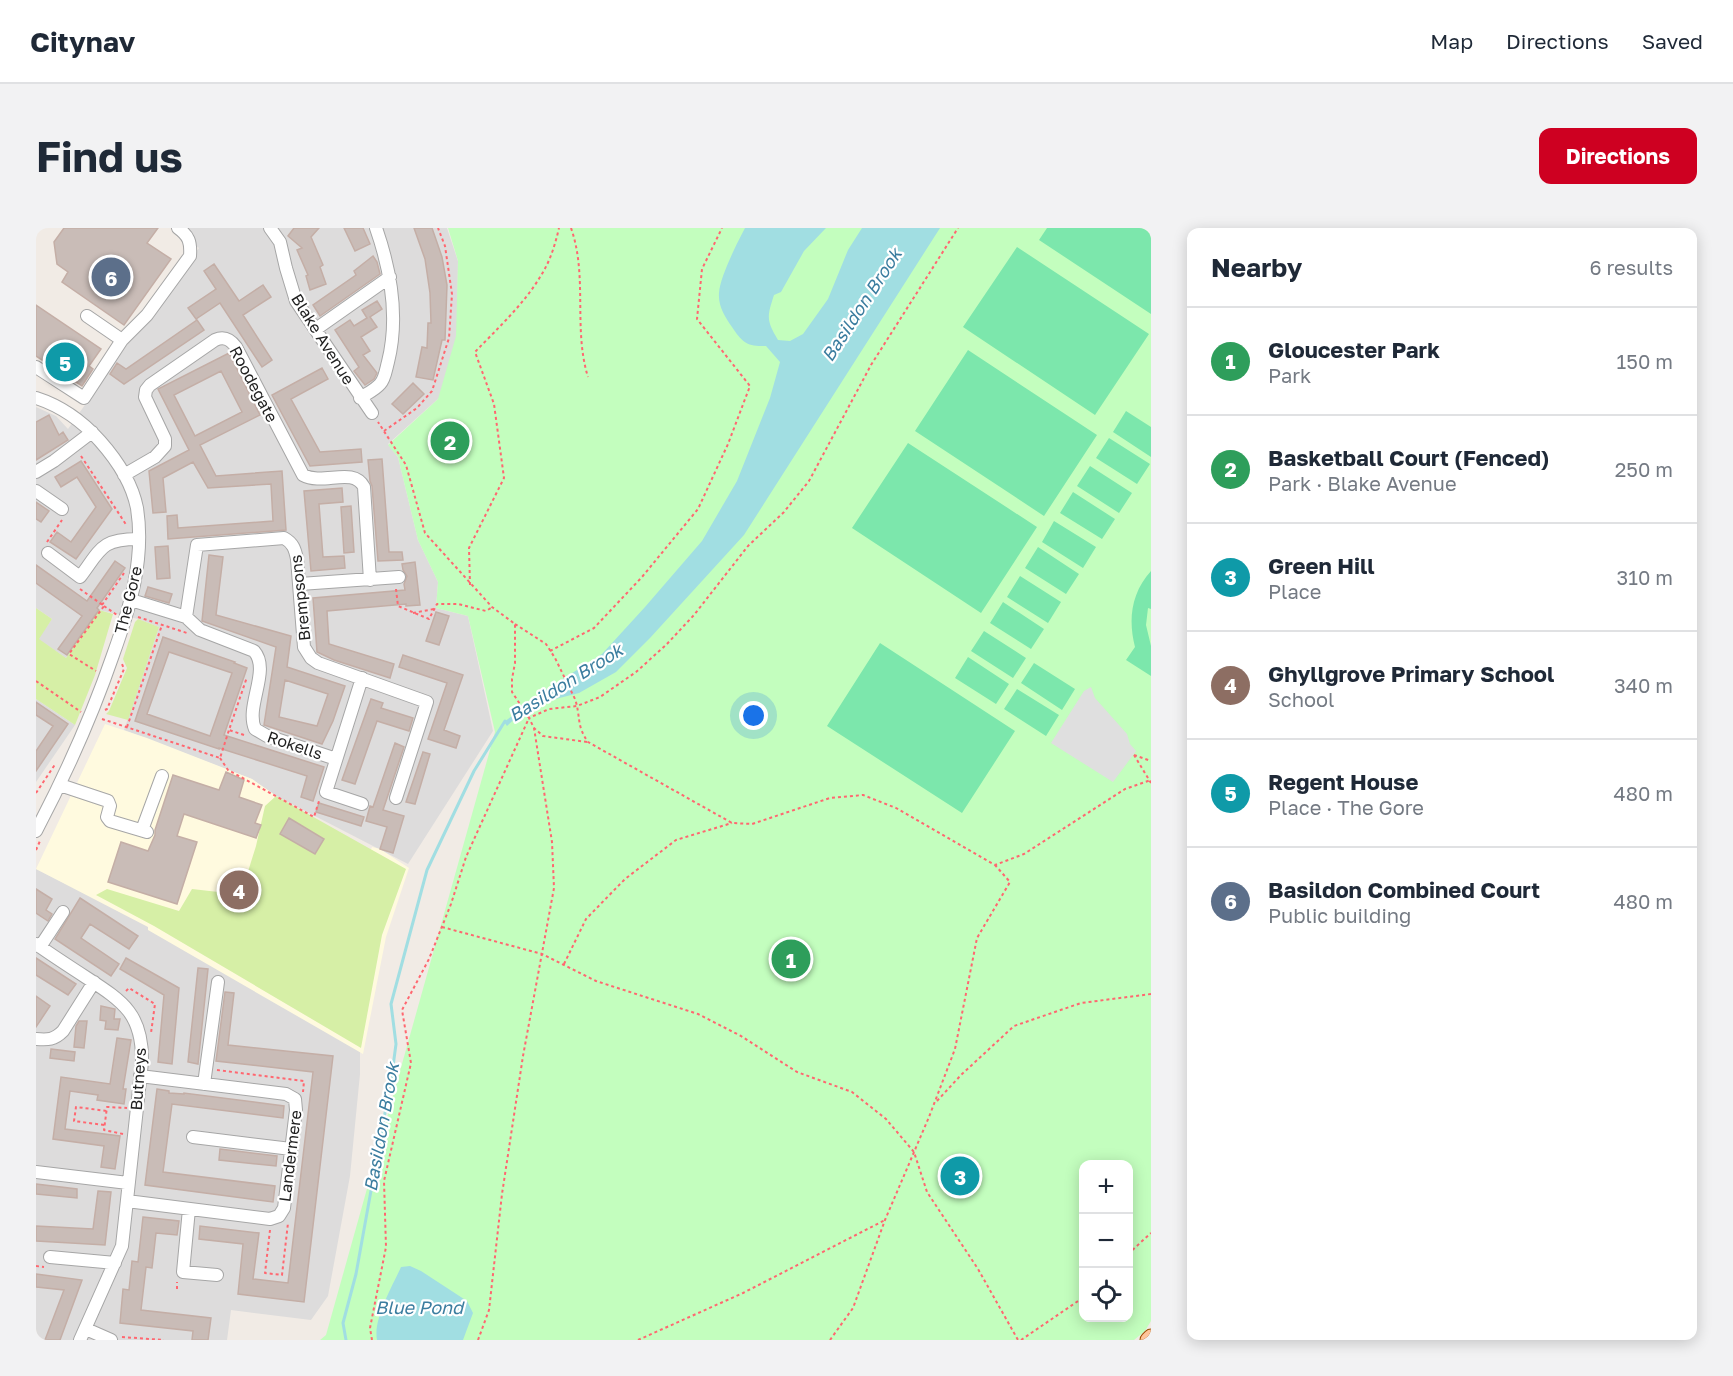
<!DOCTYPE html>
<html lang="en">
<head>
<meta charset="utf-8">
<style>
  :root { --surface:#fff; --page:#f2f2f3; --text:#1f2937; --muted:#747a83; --line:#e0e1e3; --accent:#ce0021 }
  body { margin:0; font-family:"Golos Text",sans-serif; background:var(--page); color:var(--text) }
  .controls { position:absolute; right:18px; bottom:18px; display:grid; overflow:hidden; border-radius:12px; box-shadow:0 3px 15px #0003 }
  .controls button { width:54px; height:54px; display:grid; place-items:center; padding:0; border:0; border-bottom:2px solid var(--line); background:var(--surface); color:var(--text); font:30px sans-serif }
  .you { position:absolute; left:718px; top:488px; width:21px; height:21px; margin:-15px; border:4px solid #fff; border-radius:50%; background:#1a73e8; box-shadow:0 0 0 9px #1a73e833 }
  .badge { display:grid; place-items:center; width:39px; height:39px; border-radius:50%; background:var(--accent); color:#fff; font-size:20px; font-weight:700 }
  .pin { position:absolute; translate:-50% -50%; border:3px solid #fff; box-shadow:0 2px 6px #0006 }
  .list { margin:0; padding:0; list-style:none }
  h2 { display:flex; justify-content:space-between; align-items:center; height:78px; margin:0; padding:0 24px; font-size:26px }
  h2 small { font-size:20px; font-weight:400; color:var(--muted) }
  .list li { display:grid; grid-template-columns:39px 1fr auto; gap:18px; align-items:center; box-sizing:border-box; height:108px; padding:0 24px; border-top:2px solid var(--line) }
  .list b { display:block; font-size:22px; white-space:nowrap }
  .list p { margin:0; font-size:20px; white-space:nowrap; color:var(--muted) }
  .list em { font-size:20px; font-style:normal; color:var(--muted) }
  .icon { flex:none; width:33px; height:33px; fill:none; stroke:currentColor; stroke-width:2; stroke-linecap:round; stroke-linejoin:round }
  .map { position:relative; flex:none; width:1115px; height:1112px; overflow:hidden; border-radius:12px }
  header { display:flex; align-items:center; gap:36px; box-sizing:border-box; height:84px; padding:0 30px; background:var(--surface); border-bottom:2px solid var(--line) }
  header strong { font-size:28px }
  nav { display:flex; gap:33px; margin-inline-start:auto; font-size:21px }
  .intro { display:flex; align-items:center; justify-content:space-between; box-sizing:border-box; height:144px; padding:0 36px }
  h1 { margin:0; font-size:42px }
  .button { padding:15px 27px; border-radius:12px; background:var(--accent); color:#fff; font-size:21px; font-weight:700 }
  main { display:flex; gap:36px; padding:0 36px }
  aside { flex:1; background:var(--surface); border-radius:12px; box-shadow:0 3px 15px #0003 }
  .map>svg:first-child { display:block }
</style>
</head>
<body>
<header>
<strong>Citynav</strong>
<nav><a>Map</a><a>Directions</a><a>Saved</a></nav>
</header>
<div class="intro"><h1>Find us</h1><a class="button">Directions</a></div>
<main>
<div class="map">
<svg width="1115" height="1112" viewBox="0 0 1115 1112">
  <rect width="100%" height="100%" fill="#f1ebe5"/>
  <path fill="#dddcdc" d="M136 0H411L422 33 421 109 403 170 352 216 362 229 382 312 402 354 400 380 432 388 457 503 372 636 240 568 216 551 88 502 123 399 102 391 63 382 30 430 2 411 16 391 0 380V179L20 188 32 201 100 104 163 20Z
    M0 471 39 497 0 554Z
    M0 641 111 696 324 823V846L314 948 292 1068 275 1092 195 1082 191 1112H0Z"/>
  <path fill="#fffadf" d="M69 496 111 510 216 551 249 574 322 649 336 619 344 621 373 640 350 709 327 826 112 702V699L0 641Z"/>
  <path fill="#d6efa6" d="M0 380 16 391 3 411 30 430 63 382 77 386 59 447 39 497 0 471Z
    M102 391 123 399 92 492 70 486 73 483 91 440 87 431 99 394Z
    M240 568 370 641 346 707 325 820 118 698 60 667 71 661 143 683 156 661 191 665 204 669 220 618 229 578Z"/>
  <path fill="#c3febe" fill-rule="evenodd" d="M412 0H1115V1093L1109 1103 1098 1112H284L290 1107 459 504 432 388 400 380 402 354 382 312 362 229 352 217 402 171 420 108 422 33ZM1048 936H1092V1090H1048Z"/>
  <path fill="#7ce7ac" d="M1011 0H1115V86L1003 12Z
    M981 19 1113 106 1059 187 927 99Z
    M932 122 1061 207 1008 288 879 203Z
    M1090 183 1115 199V229L1077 204Z
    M1073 210 1114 236 1101 256 1060 230Z
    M872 215 1001 299 945 385 816 300Z
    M1054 238 1096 265 1083 285 1041 258Z
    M1037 264 1079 291 1066 311 1024 285Z
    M1018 293 1060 319 1047 340 1006 314Z
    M1002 319 1043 346 1030 366 989 340Z
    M1115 343V381L1112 380 1110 397 1115 418V448L1090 432 1099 419C1092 392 1095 365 1115 343Z
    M984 348 1025 374 1012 395 971 369Z
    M967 374 1008 401 995 421 954 395Z
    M948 403 990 430 977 450 935 423Z
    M844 415 979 503 926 585 791 498Z
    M932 429 973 456 960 476 919 450Z
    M998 435 1039 461 1026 482 985 455Z
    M981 461 1023 487 1010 508 968 481Z"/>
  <path fill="#dfdfdf" d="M1055 459 1059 470 1091 506 1094 516 1100 523 1077 554 1015 515 1048 463Z"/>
  <path fill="#a1dee2" d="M709 0H790L768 23 745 64 738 67C731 89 730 92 742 112L754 113 767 106 792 71 812 22 826 0H904L708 307 614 410 580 444 543 465 496 477 483 487 471 498 468 494 511 461 566 426 609 379 666 313 701 253 734 170 744 134 730 118C711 119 706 114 696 99 689 89 682 78 683 65 684 49 701 15 709 0Z
    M374 1038 385 1043 431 1073 437 1085 427 1112H341C337 1091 356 1059 365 1039Z"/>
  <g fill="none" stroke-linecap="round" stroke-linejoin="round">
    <path stroke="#a1dee2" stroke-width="3" d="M310 1112 307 1095 320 1046 356 846 360 816 355 776 391 642 438 543 469 493"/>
  </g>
  <path fill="#c9bcb7" stroke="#c4aea6" stroke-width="1.5" fill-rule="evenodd" d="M28 0H122L111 15 135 31 88 97 26 54 32 44 21 36 18 14Z
    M258 0H283L275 9 287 37 284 39 290 56 274 62 270 48 272 47 261 22 266 20 252 8Z
    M308 0H327L334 16 319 23Z
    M378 0H396L406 29 411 57 409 112H406L397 152 380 149 386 119 391 120 392 95H395L394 65 389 31Z
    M337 28 341 34 344 46 284 88 277 77 320 47 318 43Z
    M178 36 203 73 227 57 235 69 207 87 236 132 226 139 184 75 160 91 152 80 180 61 168 43Z
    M341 73 346 81 334 89 341 99 325 109 334 123 327 127 341 145 338 151 329 157 318 143 323 139 299 102 314 92 318 98 331 90 326 82Z
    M0 77 65 121 53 138 57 141 46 158 0 128Z
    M161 92 168 102 88 156 74 146 81 135 90 141Z
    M193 125 224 187 164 217 180 248 246 243 250 302 132 311 131 288 141 287 142 300 237 293 235 256 172 260 157 234 127 250 130 284 117 285 113 243 153 222 122 161ZM185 143 206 184 159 208 138 167Z
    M286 140 292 151 255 171 284 224 325 221 326 234 274 238 236 167Z
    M377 155 388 166 367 186 356 176Z
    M13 187 23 207 27 204 32 212 0 232V194Z
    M346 231 353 324H366L367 332 342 333 336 258 334 253 332 232Z
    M45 233 76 281 40 331 14 314 21 304 35 314 60 279 41 249 25 259 19 249Z
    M306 260 307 274 283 276 287 329 308 328 309 340 275 343 268 263Z
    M0 274 13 283 5 294 0 291Z
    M315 278 318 324 308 325 305 279Z
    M132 318 134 350 121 351 119 319Z
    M173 327 187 329 180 387 255 408 251 439 309 458 297 493 286 516 228 497 240 419 166 393ZM249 452 292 466 281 498 243 489Z
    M79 333 89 340 61 380 63 382 31 427 22 421 46 388 0 355V337L51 373Z
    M379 334 384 377 370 378V376L291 383 293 416 358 436 354 450 298 432 281 424 277 370 369 362 368 356 371 348 367 342 366 336Z
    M112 359 136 366 133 375 109 368Z
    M400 384 413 388 403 417 390 413Z
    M127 409 199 434 198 435 211 440 188 507 288 539 277 573 265 569 271 548 183 520V521L99 493ZM133 424 196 445 174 508 111 486Z
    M367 427 427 447 408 502 424 508 420 520 392 511 411 455 363 439Z
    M335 471 347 475 345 480 377 490 373 503 341 493 319 556 306 552Z
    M0 474 32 496 0 543V523L17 498 0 487Z
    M359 515 368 519 347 582 368 588 357 625 344 621 351 599 330 593 334 578 337 579Z
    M387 524 394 526 379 576 370 574Z
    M190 544 208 552 203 569 226 577 219 595 225 597 220 610 148 586 141 608 161 614 141 676 72 654 85 614 112 623 119 607V602L137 547 183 562Z
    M283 575 328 589 325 598 280 584Z
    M253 590 288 611 279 626 244 606Z
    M0 661 16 671 10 682 16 686 12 693 0 685Z
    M44 670 102 708 93 721 54 696 45 710 83 736 75 748 19 711Z
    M0 730 40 756 32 767 0 747Z
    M90 730 143 760 136 836 122 834 128 767 84 741Z
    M162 740 172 741 162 836 152 834Z
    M189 764 198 765 192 817 297 828 268 1074 202 1066 207 1016 163 1011 164 998 223 1005 217 1051 252 1055 277 844 180 833Z
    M0 768 14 778 0 799Z
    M65 778 79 781 78 791H84L82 802 69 801 70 793 64 792Z
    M43 793H51L48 820 38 819 40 798Z
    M81 810 95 812 87 861H90L88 876 61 872 62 867 34 863 29 901 84 908 79 941 65 939 68 918 17 911 25 849 74 856Z
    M15 821 39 824 38 833 14 830Z
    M121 861 133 863V865L148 866V865L248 878 247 890 136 876 127 944 239 958 237 974 109 957Z
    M184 921 241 928 240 938 183 932Z
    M0 956 41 961V970L0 966Z
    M62 963 75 964 69 1017 0 1013V998L57 1001Z
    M107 989 143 993 141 1007 120 1005 116 1040 110 1039 105 1082 175 1090 172 1112H156L157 1103 84 1095 87 1061 93 1062 96 1033 102 1034Z
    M0 1046 46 1052 24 1112H9L28 1062 0 1059Z"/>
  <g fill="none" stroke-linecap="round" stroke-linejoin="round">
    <g stroke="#a6a6a6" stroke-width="14">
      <path id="minor" d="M234 0 244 14 250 40 260 73 336 185
        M51 88 86 112
        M280 101 354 49
        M0 139 48 170 86 112 111 87 154 28C155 14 153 8 142 0
        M0 170C25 178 47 194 64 213 80 231 96 255 101 280 109 331 94 380 77 427 56 488 30 546 0 603
        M324 170C330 166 339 162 344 156 349 151 350 141 352 134 363 90 355 43 340 0
        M0 244 18 233 56 204
        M88 247 119 229 129 218V211L109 169 110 162 114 157 179 112C188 108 194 111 200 119L267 247C287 258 317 238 328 259L334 352
        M0 263 26 281
        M12 325 44 349C65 321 65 311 102 311
        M264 356 363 349
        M95 372 150 389 164 402 218 423C235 442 209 478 219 501L231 508 300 531
        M150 389 161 317 248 310C257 315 259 321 261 331L268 419 275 430 282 435 391 474 360 570
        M24 557 72 573 74 578 71 589 74 593 111 604
        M326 576 290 564 326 450
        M106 602 126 548
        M0 716C17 728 34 739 51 750 88 774 107 787 106 834L86 1018 44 1112
        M4 719 27 684
        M0 811C12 812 18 812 27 803L58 754
        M168 856 182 754
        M157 909 255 921
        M0 944 92 955
        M91 973 234 991 243 988 248 980 260 882 259 871 250 866 104 848
        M153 981 147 1044 181 1047
        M14 1029 79 1035
        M50 1101 75 1112"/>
    </g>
    <g stroke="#9a4f00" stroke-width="17">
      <path id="major" d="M1112 1112 1115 1109"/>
    </g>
    <path stroke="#ff6770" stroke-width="2" stroke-dasharray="3 3" stroke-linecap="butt" d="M535 0C552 48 537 101 552 149
      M348 203 381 180 396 163 413 110 416 66 409 18 402 0
      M45 228 91 298
      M11 314 26 292
      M434 357 433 320 468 250 458 176 439 124C461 101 488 76 504 49 514 34 519 17 523 0
      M44 361 68 378 33 426 60 443
      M360 361 362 378 393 391 401 376H422L450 383 455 380
      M66 377 88 345
      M68 378 81 387
      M377 385 398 381
      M102 389 151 405
      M479 396 510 416 519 430 539 471C545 489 540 497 552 514L696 595 716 596 794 570 827 567 860 580 959 637 988 626 1089 561 1115 552
      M514 423 558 400 606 349 662 281 692 216 714 158 661 91 666 41 686 0
      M0 453 45 484
      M69 482 71 481 88 441 86 436
      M66 491 184 530 193 502
      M91 499 126 397
      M208 507 193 502 211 449
      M551 514 507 508 498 500 493 490 513 481 541 478 564 469 600 444 630 417 658 387 712 318 748 284 773 253 835 137 922 0
      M1098 527 1115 555
      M1098 527 1115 533
      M184 530 192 542 278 589 283 573
      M0 565 20 535
      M0 622 4 613
      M406 699 506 726 560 753 662 786 705 808 761 844 816 864 850 891 878 924 891 964 942 1041 982 1112
      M528 736 550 691 589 651 640 612 696 595
      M90 763 93 760 119 776 115 805
      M181 842 268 853 267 864
      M901 873 925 847 978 798 1045 775 1115 766
      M68 897 38 893 40 879 71 883
      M87 906 68 902 71 879 91 880
      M234 1002 229 1045 246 1047 252 995
      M1092 1026 1115 1005
      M0 1038 8 1039
      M141 1061V1054
      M86 1109 128 1112
      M336 1112 334 1100 350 1019 348 953 375 835 366 782 393 731 415 676 430 629 493 490 476 464V451L479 435V396L456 379 389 305 370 237 342 194
      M442 1112 453 1082 466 966 487 828 518 660 516 614 498 500
      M602 1112 707 1065 849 992
      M794 1112 817 1080 849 992 893 889 919 821 941 710 974 654 959 637
      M985 1112 1048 1069"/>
    <use href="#minor" stroke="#fff" stroke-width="12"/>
    <use href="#major" stroke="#ffc49b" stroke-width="15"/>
  </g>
  <g text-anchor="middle" stroke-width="4.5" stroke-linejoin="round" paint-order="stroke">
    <g font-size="16" fill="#1f1f1f" stroke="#fff">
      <text transform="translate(287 111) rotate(58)" y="6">Blake Avenue</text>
      <text transform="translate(218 156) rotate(62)" y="6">Roodegate</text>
      <text transform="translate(264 370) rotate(-96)" y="6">Brempsons</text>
      <text transform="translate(92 372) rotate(-76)" y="6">The Gore</text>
      <text transform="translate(259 517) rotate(19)" y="6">Rokells</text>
      <text transform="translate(102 851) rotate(-86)" y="6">Butneys</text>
      <text transform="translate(254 928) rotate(-83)" y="6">Landermere</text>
    </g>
    <g font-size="18" font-style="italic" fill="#3b7d9f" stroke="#fff">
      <text transform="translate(826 77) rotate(-57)" y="6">Basildon Brook</text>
      <text transform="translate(530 455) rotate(-32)" y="6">Basildon Brook</text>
      <text transform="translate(346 899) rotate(-80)" y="6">Basildon Brook</text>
      <text x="383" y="1086">Blue Pond</text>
    </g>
  </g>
</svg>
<div class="controls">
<button>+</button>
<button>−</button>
<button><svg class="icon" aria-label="locate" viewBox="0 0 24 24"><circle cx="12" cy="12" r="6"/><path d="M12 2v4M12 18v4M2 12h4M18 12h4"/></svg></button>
</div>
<div class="you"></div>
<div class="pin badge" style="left:755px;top:731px;background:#2e9e5b">1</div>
<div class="pin badge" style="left:414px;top:213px;background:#2e9e5b">2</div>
<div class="pin badge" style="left:924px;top:948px;background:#0f9aa8">3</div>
<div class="pin badge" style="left:203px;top:662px;background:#8d6e63">4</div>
<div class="pin badge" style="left:29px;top:134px;background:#0f9aa8">5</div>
<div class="pin badge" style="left:75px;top:49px;background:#5c6f8a">6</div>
</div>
<aside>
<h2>Nearby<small>6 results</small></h2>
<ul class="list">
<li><span class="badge" style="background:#2e9e5b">1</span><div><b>Gloucester Park</b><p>Park</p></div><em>150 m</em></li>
<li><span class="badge" style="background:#2e9e5b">2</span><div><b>Basketball Court (Fenced)</b><p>Park · Blake Avenue</p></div><em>250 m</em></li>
<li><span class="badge" style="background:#0f9aa8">3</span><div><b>Green Hill</b><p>Place</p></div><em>310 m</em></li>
<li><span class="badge" style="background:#8d6e63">4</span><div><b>Ghyllgrove Primary School</b><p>School</p></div><em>340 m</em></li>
<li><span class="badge" style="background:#0f9aa8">5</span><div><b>Regent House</b><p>Place · The Gore</p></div><em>480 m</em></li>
<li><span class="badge" style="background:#5c6f8a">6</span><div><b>Basildon Combined Court</b><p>Public building</p></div><em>480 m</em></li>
</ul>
</aside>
</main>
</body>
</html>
